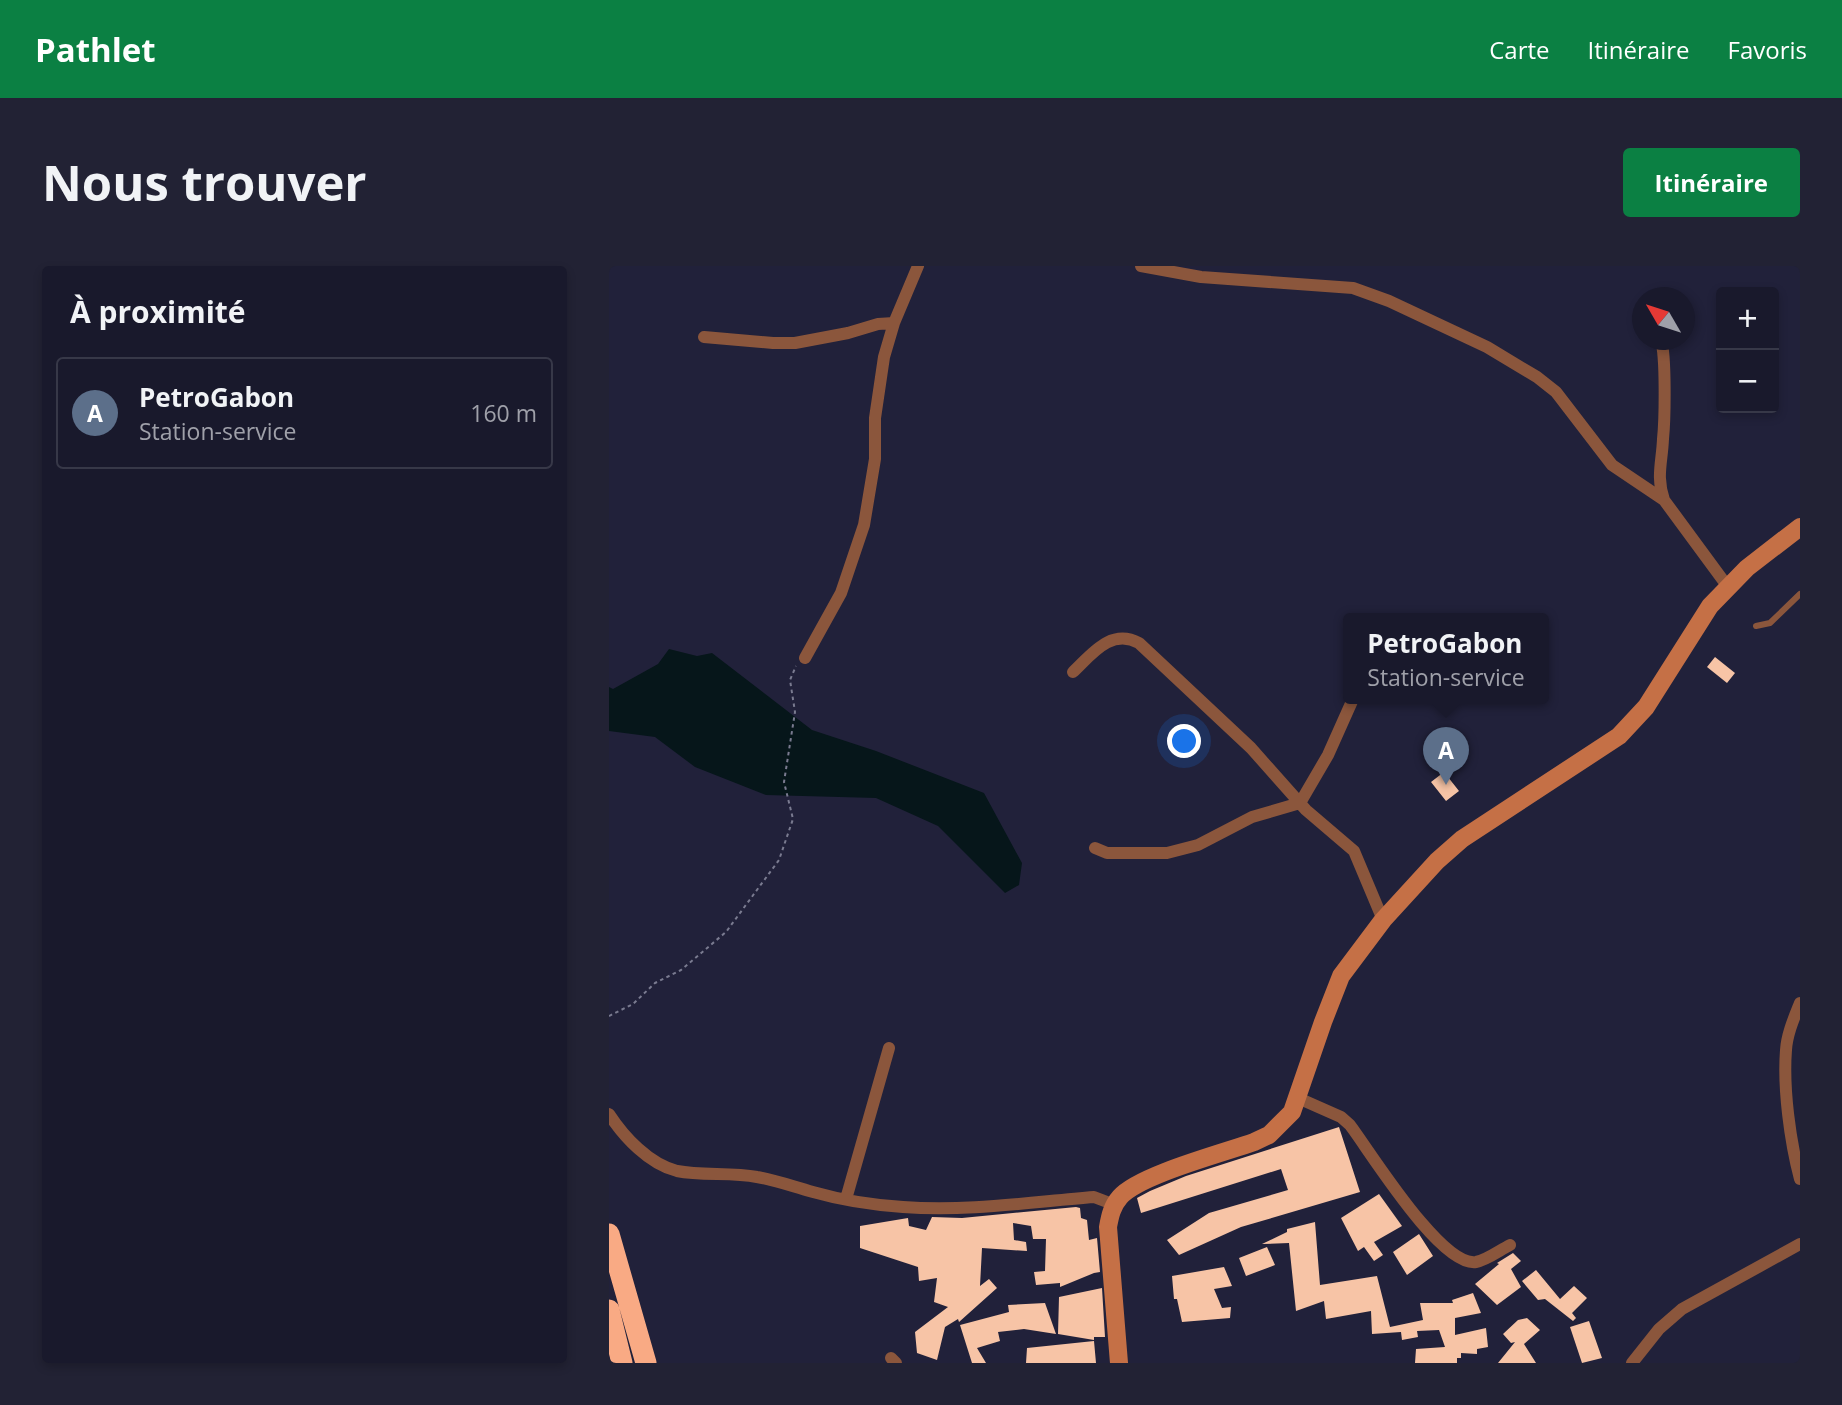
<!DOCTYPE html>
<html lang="fr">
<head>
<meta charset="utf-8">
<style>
  :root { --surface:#19192c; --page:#222234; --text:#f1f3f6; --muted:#9fa0a9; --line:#373848; --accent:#0b8043 }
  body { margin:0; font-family:"Open Sans",sans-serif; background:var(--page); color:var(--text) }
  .controls { position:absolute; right:21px; top:21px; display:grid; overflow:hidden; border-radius:7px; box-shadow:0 4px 10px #0003 }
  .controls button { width:63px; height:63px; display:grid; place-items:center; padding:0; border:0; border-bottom:2px solid var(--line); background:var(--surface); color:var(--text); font:35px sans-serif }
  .compass { position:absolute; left:1023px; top:21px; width:63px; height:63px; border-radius:50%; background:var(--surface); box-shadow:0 4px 10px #0003; rotate:309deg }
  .you { position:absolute; left:576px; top:476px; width:24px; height:24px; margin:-18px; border:5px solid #fff; border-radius:50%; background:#1a73e8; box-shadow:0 0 0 10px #1a73e833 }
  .badge { display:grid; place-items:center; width:46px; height:46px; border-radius:50%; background:var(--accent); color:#fff; font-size:23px; font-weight:700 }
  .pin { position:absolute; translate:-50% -58px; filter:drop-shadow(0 2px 4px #0008) }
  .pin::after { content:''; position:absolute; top:37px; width:24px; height:21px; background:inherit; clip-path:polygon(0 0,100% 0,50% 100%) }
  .popup { position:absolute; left:734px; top:347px; width:206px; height:91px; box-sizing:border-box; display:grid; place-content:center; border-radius:7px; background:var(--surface); filter:drop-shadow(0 2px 5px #0005); font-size:23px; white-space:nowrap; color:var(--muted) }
  .popup b { font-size:26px; color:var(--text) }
  .popup::after { content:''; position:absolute; left:50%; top:100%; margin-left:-14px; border:14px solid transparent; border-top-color:var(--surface) }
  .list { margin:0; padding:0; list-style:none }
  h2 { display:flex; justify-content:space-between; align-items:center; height:91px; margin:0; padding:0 28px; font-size:30px }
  h2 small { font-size:23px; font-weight:400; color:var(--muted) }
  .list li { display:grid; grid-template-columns:46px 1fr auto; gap:21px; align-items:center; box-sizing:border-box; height:112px; margin:0 14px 14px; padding:0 14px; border:2px solid var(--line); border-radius:7px }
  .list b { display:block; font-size:26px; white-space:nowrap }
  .list p { margin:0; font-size:23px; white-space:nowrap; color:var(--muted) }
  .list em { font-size:23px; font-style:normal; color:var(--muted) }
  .map { position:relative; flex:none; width:1191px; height:1097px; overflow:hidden; border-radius:7px }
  header { display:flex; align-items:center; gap:42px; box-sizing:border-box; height:98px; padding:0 35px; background:var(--accent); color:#fff }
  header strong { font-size:33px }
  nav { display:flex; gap:38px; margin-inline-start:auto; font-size:24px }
  .intro { display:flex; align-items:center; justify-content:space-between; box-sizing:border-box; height:168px; padding:0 42px }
  h1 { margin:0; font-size:49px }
  .button { padding:18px 32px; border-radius:7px; background:var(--accent); color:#fff; font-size:24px; font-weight:700 }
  main { display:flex; gap:42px; padding:0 42px }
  aside { flex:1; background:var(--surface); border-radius:7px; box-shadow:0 4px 10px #0003 }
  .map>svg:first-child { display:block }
</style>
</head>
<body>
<header>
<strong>Pathlet</strong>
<nav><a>Carte</a><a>Itinéraire</a><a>Favoris</a></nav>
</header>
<div class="intro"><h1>Nous trouver</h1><a class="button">Itinéraire</a></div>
<main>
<aside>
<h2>À proximité<small></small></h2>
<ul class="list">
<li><span class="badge" style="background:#5c6f8a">A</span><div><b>PetroGabon</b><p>Station-service</p></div><em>160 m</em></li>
</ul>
</aside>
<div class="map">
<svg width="1191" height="1097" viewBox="0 0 1191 1097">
  <rect width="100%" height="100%" fill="#21213a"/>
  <path fill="#06161a" d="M60 383 88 390 103 387 203 464 267 485 375 527 413 597 410 619 396 627 329 560 267 532 157 529 86 501 46 471 0 465V421L4 423 49 398Z"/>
  <path fill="#f7c4a6" d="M1106 391 1126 407 1118 417 1098 401Z
    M835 506 850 525 837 535 822 516Z
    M730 861 751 926 632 961 570 989 558 974 600 947 679 924 672 903 532 947 528 932 541 925 577 910Z
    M770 928 793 960 765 976 774 989 765 995 755 981 749 985 732 952Z
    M467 941 471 942 472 952 478 954 480 974 488 972 491 1006 485 1007 451 1021V1017L427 1019 425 1006 436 1005 437 973H424L422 960 404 957 405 974 417 976 418 985 373 982 371 1020 380 1013 388 1022 350 1056 349 1053 336 1061 328 1094 308 1087 306 1066 339 1041 325 1036 328 1012 310 1015 309 1001 251 982V960L299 952 300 960 317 964 323 951 353 952Z
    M706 956 711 1019 768 1010 781 1061 814 1054 811 1037H844L843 1034 864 1027 872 1047 846 1052V1069L877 1062 879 1081 868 1083V1088L852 1087V1092H848V1097H806L807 1083 836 1081 830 1064 808 1065 809 1071 793 1074 792 1066 763 1068 762 1045 717 1053 715 1035 687 1045 680 977 653 978 678 966V963Z
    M810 968 824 990 798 1009 784 986Z
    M658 981 666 999 637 1010 630 992Z
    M904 987 912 995 902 1003 912 1021 888 1039 866 1018 890 998 888 997Z
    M615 1001 623 1020 605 1023 613 1042 622 1041 621 1052 573 1056 568 1033H565L563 1010Z
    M927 1004 951 1033 965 1020 978 1032 963 1047 967 1052 964 1055 936 1033 929 1034 913 1015Z
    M493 1022 496 1071H485V1074L449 1068 450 1031Z
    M436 1037 447 1068 415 1063 389 1066 391 1075 368 1082 377 1097H363L351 1059 400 1046 399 1039Z
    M918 1052 931 1064 915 1078 927 1097H889L906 1076 902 1077 894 1068 909 1054Z
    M980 1055 993 1092 973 1097 961 1061Z
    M485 1075 487 1097H417L418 1082Z"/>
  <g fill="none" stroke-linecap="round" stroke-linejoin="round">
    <path stroke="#7a7b90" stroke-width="2" stroke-dasharray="3.5 3.5" stroke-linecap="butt" d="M0 750 24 738 46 717 72 704 117 666 170 594 184 553 175 516 186 446 181 414 187 400"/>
    <path stroke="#8b563c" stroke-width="6" d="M1147 360 1161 357 1191 328"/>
    <path stroke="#8b563c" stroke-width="12" d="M532 0 592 11 744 22 780 35 878 81 928 111 947 126 1003 199 1055 234 1119 321
      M1033 40 1034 41
      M95 71 164 77H186L239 67 269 58 285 57
      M1052 74C1057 90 1056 153 1054 173 1053 197 1047 210 1055 234
      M196 392 232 327 255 259 266 193V152L275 91 285 57 309 0
      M464 406C483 388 502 362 530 377L642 482 697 544 745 585 774 654
      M486 582 498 587H558L589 579 643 551 691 537 719 489 744 433
      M1191 737C1185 752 1178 768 1177 784 1174 822 1181 875 1191 913
      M689 832 732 851 741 859C762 887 832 1001 867 996 878 994 891 984 901 979
      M0 848C15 871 40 898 68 905 93 910 122 906 148 911 167 914 185 921 204 926 232 934 264 939 294 941 357 946 422 936 485 931L506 939
      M237 933 280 782
      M282 1092 287 1097
      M1023 1097 1050 1063 1073 1043 1191 978"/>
    <path stroke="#c57046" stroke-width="18" d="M510 1097 499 961C501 950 503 940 511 931 530 909 614 887 645 876L660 869 683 846 714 756 732 710 774 654 828 595 853 573 1010 470 1037 441 1101 340 1138 302 1191 261"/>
    <path stroke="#f9aa84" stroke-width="21" d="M0 968 37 1097
      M0 1044 13 1097"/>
  </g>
</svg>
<div class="controls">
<button>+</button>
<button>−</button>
</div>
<svg class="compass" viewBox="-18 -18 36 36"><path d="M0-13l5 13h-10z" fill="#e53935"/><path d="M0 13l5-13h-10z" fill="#9fa0a9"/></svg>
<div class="you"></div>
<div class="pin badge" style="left:837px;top:519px;background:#5c6f8a">A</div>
<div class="popup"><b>PetroGabon</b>Station-service</div>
</div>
</main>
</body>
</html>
